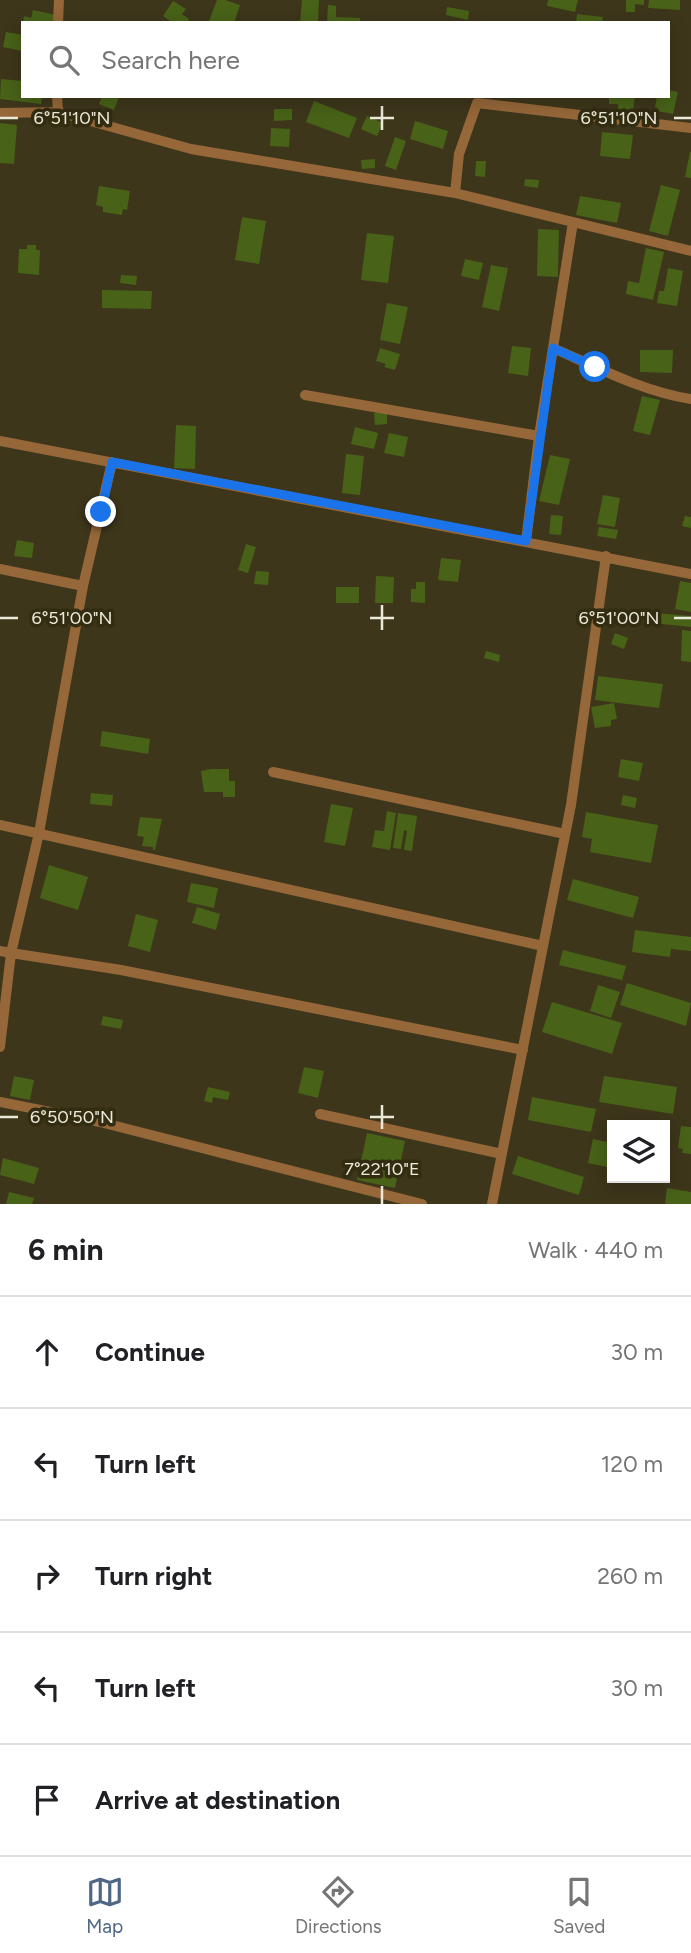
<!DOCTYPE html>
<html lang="en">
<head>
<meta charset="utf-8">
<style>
  :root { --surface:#fff; --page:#f2f2f2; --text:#202124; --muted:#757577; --line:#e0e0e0; --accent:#4d6785 }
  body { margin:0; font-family:Figtree,sans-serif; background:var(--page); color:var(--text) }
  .controls { position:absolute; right:21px; bottom:21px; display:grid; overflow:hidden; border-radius:0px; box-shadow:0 4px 18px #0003 }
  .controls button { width:63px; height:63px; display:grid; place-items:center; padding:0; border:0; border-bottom:2px solid var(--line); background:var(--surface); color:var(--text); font:35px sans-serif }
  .stop { position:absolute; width:21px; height:21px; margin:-16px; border:5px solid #1a73e8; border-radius:50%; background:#fff }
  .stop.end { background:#1a73e8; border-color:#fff; box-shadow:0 2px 7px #0008 }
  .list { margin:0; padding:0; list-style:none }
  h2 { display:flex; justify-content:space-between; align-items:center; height:91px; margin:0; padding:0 28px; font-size:30px }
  h2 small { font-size:23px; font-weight:400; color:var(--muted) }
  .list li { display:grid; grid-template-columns:46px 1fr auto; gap:21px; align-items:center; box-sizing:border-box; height:112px; padding:0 28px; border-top:2px solid var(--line) }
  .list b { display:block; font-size:26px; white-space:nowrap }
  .list em { font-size:23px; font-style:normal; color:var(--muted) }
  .icon { flex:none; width:38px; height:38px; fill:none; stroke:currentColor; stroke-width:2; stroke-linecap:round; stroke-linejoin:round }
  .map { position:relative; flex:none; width:691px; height:1204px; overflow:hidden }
  .search { position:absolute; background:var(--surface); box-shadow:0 4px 18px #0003; left:21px; right:21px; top:21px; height:77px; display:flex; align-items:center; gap:18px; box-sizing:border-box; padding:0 24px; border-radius:0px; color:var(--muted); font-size:26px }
  .sheet { height:651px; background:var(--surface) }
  nav { display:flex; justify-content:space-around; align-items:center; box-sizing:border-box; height:98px; border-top:2px solid var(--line); background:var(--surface); font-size:19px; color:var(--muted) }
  nav a { display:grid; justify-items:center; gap:4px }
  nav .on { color:var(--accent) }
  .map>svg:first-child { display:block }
</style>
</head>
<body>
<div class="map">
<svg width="691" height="1204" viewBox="0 0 691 1204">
  <rect width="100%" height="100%" fill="#3d361b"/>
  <path fill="#486218" d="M217 0H225L240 5 234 23 209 21Z
    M302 0H319L318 23H300Z
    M548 0H578L575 12 547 6Z
    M626 0H644V5L635 4V12H626Z
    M649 0H680V10L648 8Z
    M173 1 186 9 182 14 189 19 187 23H173L163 16Z
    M328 5 336 6V17L360 18V23H327Z
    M447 7 469 11 468 20 446 15Z
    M33 10 56 15 54 23H23L24 16 31 18Z
    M577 14 603 17 602 23 576 22Z
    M6 32 23 35 22 51 3 47Z
    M1 79 23 81V96H42L41 104 0 99Z
    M668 90 678 92 673 114 657 111 658 108 655 107 657 96H668Z
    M102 96 119 97 114 110 99 104Z
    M609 96H635L633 110H618V104H609Z
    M314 101 357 118 349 138 306 122Z
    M274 109H292V120L274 121Z
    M367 116 383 123 377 136 361 129Z
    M415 121 448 131 443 149 410 139Z
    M0 123 17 125 14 164 0 163Z
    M271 128 290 129 289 147 270 146Z
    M602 132 633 135 630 159 600 156Z
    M395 137 406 141 396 170 385 166Z
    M690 152H691V178L685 177Z
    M375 159V168L362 169 361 160Z
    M476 161H486L485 177 475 176Z
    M525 179 539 180 538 188 524 186Z
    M661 185 680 190 668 236 649 231Z
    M99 186 130 191 127 210 123 209 122 215 103 212V207L96 205Z
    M580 196 621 203 617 223 576 215Z
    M242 217 266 221 259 264 235 260Z
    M538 229 559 230 558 277 537 276Z
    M367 233 394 236 388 283 361 280Z
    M27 245H36V250H40L39 275 18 273 19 249H27Z
    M646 248 664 252 653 300 626 294 628 281 639 283Z
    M465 259 483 263 479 280 461 276Z
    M491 265 508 268 499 311 482 307Z
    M668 268 683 271 677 306 657 303 659 291H664Z
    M121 275 137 276 136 285 120 283Z
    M102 290 152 291 151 309 102 308Z
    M387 303 408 307 400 344 380 340Z
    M512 346 531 348 528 376 508 373Z
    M380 348 400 354 395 370 384 367 386 364 376 361Z
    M640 350H673L672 373 640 372Z
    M642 396 660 400 650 435 633 431Z
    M387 412V424L375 425 374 413Z
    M176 425 196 426 195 469 174 468Z
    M355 427 378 433 374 449 351 444Z
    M389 433 408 437 404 457 384 453Z
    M346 454 364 456 360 495 342 493Z
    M550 455 570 459 559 505 539 501Z
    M603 495 620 498 615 527 597 524Z
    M551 515 563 516 561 535 549 534Z
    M685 516 691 517V528L682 526Z
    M599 527 618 530 616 539 597 536Z
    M17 540 34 543 32 558 14 556Z
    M246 544 256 547 248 573 238 570Z
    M441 558 461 560 458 582 438 580Z
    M256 571 269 572 268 585 254 584Z
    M376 576 394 577 393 603H375Z
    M680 581 691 583V612L675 609Z
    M416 582H425V603L411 602V589H416Z
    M336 587H359V603H336Z
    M644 612 691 616V627L643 622Z
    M682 630 691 631V662L681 661Z
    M615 633 628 638 624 649 611 644Z
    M486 651 500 655 499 662 484 658Z
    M598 676 663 684 659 708 595 700Z
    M614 703 617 719 611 720V726L595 728 591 707Z
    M102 731 150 739 148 754 100 746Z
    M621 759 643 763 639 781 618 777Z
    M211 769H229V781H235V797H223V792H204L201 771Z
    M91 793 113 795 112 806 90 804Z
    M623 795 637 798 635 808 621 805Z
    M331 804 353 808 345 846 324 842Z
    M387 811 396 813 390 850 372 847 375 830 384 831Z
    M586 812 658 825 651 863 590 852 592 839 582 837Z
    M398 813 417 816 412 851 404 850 407 831 404 830 401 849 393 848Z
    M140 817 162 819 155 850H153V847L142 846 144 837 137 836Z
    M49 865 88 877 78 910 40 898Z
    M573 879 639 897 633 918 567 900Z
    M191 883 218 888 214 908 187 902Z
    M197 907 220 914 216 930 192 923Z
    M136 914 158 920 150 952 128 946Z
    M635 930 691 937V951L671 949 670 957 632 952Z
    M563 950 626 966 622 980 559 965Z
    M627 983 691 1003 686 1026 620 1005Z
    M598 985 620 992 611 1018 590 1011Z
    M552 1002 622 1023 612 1054 542 1032Z
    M103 1016 123 1020 121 1029 101 1025Z
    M304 1067 324 1071 318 1098 298 1093Z
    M14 1076 34 1080 30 1100 10 1096Z
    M604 1076 677 1087 673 1114 599 1102Z
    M208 1087 230 1092 228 1100 213 1097 212 1103 204 1101Z
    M532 1097 596 1109 591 1132 528 1120Z
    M681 1126 691 1127V1154L682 1153 683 1149 678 1148Z
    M367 1133 405 1141 395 1188 357 1180Z
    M593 1139 612 1143V1168L588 1163Z
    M518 1156 584 1177 579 1195 512 1174Z
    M3 1158 39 1168 34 1184 0 1175Z
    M667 1188 691 1192V1204H665Z
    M9 1192 34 1198 32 1204H6Z"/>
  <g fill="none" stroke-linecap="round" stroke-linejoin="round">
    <path stroke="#956739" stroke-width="10" d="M58 23 59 0
      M57 96 58 112 191 149 455 193 459 154 477 103 691 128
      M0 113 58 112
      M455 193 691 251
      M553 348C596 367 644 392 691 399
      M305 395 539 436
      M0 441 691 574
      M112 462 83 586 39 833 11 953 121 970 523 1050
      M526 541 539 436 573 222
      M0 569 83 586
      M273 772 565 834
      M0 825 543 946
      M0 951 11 953 0 1047
      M0 1102 100 1122 422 1204
      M320 1114 502 1154
      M492 1204 571 805 606 556"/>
  </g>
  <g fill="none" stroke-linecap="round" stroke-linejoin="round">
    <path stroke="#1a73e8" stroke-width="9" d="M101 512 112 462 526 541 553 348 595 367"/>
  </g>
  <path fill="none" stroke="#ece9d9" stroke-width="2.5" d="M382 106V130M0 118H18M370 118H394M674 118H691M382 605V630M0 618H18M370 618H394M674 618H691M382 1105V1129M0 1117H18M370 1117H394M382 1186V1204"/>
  <g font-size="18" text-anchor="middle" fill="#ece9d9" stroke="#322c11" stroke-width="7" stroke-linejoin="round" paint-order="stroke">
    <text x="72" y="124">6°51'10"N</text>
    <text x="619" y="124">6°51'10"N</text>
    <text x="72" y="624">6°51'00"N</text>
    <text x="619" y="624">6°51'00"N</text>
    <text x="72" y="1123">6°50'50"N</text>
    <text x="382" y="1175">7°22'10"E</text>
  </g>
</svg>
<div class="controls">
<button><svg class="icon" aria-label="layers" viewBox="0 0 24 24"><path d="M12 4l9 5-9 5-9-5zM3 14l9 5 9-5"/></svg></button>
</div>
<div class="stop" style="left:595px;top:367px"></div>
<div class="stop end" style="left:101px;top:512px"></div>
<div class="search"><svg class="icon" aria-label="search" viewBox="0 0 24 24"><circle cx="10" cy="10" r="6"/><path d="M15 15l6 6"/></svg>Search here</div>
</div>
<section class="sheet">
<h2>6 min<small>Walk · 440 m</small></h2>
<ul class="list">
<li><svg class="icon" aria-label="ahead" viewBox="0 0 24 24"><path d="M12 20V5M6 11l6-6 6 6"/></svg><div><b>Continue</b></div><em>30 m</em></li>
<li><svg class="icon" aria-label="left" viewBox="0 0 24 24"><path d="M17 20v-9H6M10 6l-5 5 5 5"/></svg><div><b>Turn left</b></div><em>120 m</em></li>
<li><svg class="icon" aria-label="right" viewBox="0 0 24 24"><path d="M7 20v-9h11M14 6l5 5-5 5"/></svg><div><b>Turn right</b></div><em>260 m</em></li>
<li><svg class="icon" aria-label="left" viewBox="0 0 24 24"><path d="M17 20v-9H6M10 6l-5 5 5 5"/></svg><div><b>Turn left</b></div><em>30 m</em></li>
<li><svg class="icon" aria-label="arrive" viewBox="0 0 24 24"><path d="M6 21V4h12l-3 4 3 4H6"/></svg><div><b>Arrive at destination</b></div></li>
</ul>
</section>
<nav>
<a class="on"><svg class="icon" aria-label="map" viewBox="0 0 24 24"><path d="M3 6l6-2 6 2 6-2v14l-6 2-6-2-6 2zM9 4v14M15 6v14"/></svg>Map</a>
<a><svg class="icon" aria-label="directions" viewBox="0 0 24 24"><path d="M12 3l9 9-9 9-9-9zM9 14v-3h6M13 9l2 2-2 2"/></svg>Directions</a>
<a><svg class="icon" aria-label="saved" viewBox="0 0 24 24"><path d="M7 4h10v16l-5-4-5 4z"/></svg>Saved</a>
</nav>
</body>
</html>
